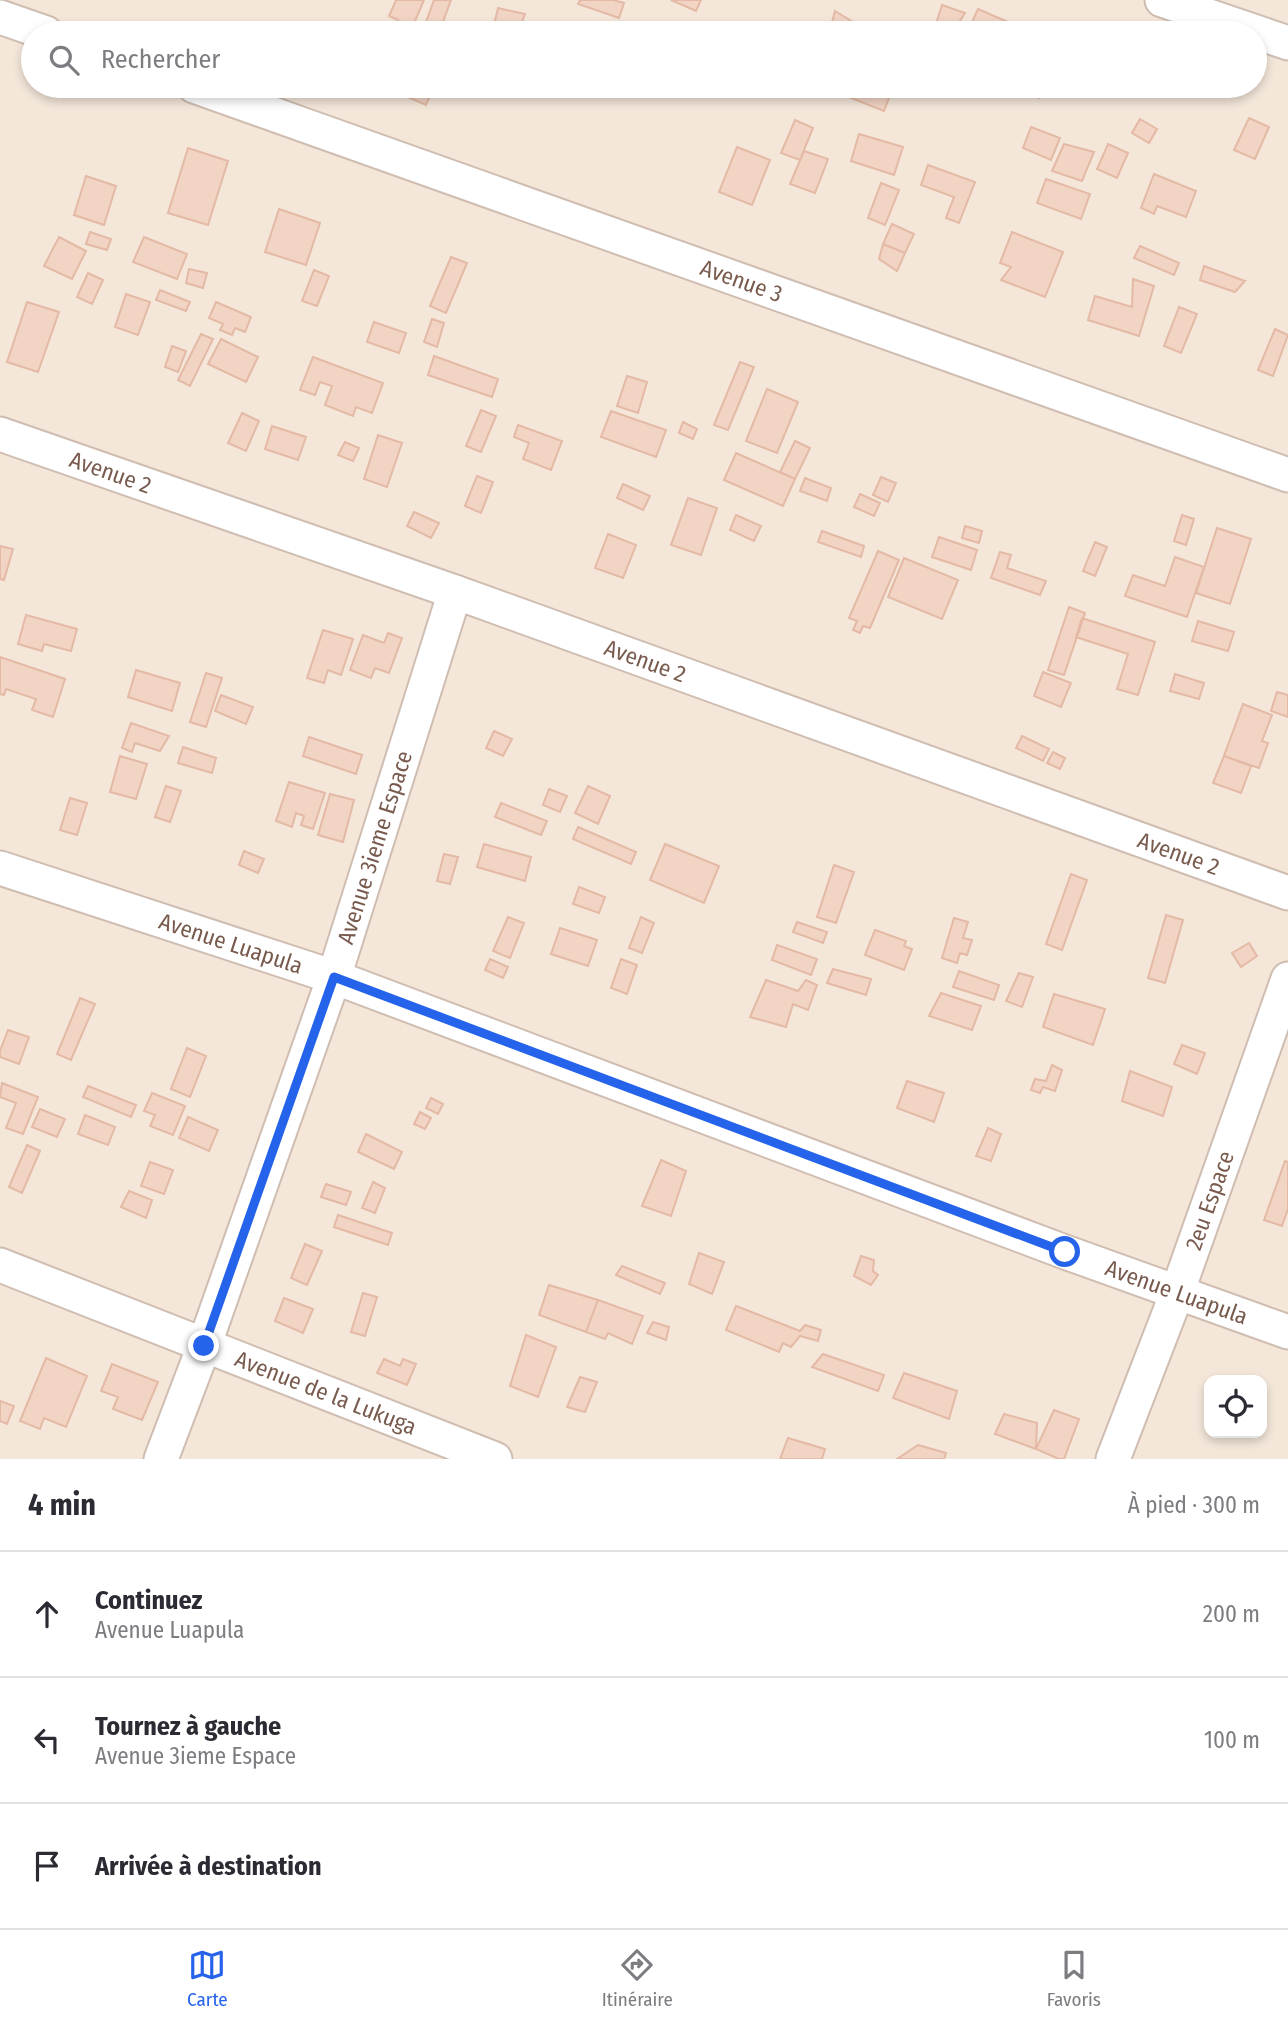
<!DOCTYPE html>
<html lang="fr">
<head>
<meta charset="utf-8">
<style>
  :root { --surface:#fff; --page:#f2f2f3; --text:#2b2b33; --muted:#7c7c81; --line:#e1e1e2; --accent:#2563eb }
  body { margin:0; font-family:"Fira Sans Condensed",sans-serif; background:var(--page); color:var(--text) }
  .controls { position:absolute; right:21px; bottom:21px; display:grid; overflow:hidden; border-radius:14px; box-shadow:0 4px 10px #0003 }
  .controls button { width:63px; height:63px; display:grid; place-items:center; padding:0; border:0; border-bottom:2px solid var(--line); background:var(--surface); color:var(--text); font:35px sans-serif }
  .stop { position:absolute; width:21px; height:21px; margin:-16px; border:5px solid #2563eb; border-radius:50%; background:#fff }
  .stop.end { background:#2563eb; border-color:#fff; box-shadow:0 2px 7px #0008 }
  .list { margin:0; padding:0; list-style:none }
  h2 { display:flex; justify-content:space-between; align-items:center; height:91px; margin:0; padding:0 28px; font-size:30px }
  h2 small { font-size:23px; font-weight:400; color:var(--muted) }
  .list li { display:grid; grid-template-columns:46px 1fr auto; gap:21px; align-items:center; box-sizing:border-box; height:126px; padding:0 28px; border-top:2px solid var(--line) }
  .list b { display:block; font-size:26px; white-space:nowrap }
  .list p { margin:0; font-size:23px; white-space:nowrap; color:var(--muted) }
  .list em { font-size:23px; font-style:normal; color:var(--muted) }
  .icon { flex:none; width:38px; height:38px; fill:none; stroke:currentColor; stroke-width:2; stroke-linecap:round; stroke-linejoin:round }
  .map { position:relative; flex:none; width:1288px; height:1459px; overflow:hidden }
  .search { position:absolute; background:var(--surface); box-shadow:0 4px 10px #0003; left:21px; right:21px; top:21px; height:77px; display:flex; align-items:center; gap:18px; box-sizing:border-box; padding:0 24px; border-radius:38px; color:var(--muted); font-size:26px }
  .sheet { height:469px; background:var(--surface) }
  nav { display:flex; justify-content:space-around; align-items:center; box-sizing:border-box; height:98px; border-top:2px solid var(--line); background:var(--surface); font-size:19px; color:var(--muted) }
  nav a { display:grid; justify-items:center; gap:4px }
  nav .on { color:var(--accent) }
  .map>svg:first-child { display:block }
</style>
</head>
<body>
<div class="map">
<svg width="1288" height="1459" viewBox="0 0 1288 1459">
  <rect width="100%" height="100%" fill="#fcf5ec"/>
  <path fill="#f4e7da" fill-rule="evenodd" d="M0 0H1288V1459H0ZM33 33H1255V86H33ZM1209 1380H1262V1433H1209Z"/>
  <path fill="#f1d4c4" stroke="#e4b9a5" stroke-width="2" d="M396 0H424L410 33H393L398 20 389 16Z
    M434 0H451L440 30 450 33H422Z
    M580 0H613L624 3 619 18 578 4Z
    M671 0H701L696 11Z
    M942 5 965 13 954 30 936 24Z
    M498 8 525 14 518 33H507L493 29Z
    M978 9 1015 25 1011 33H967Z
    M835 11 853 22 846 33H834L830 30Z
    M401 86H434L426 105 398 93Z
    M485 86H502L496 97 482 90Z
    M684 86H717L713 95Z
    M850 86H858L889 98 884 111 846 96Z
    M1020 86H1043L1039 98 1018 90Z
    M1249 118 1269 127 1255 159 1234 150Z
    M1140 119 1157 129 1149 143 1132 133Z
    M795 120 813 128 800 160 781 153Z
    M1031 127 1060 138 1051 160 1023 148Z
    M859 134 903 147 894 175 851 161Z
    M1064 144 1094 152 1082 181 1052 171Z
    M1108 144 1128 153 1117 178 1097 169Z
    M737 147 770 160 752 205 719 192Z
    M188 148 228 161 208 225 168 213Z
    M804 151 828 159 815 193 790 184Z
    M928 165 975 182 959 223 946 218 954 197 921 185Z
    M1154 174 1196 191 1186 217 1157 206 1154 214 1141 208Z
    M86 176 116 186 104 225 74 215Z
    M1046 179 1090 194 1081 219 1037 203Z
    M881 183 899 190 885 225 868 218Z
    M279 209 320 223 306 265 265 252Z
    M892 224 914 234 905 253 883 244Z
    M90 232 111 239 107 250 86 244Z
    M1012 232 1063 252 1045 297 1001 280 1011 267 1000 263Z
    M59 237 86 251 72 279 44 266Z
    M144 237 187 254 177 279 133 262Z
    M883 244 905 253 897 271 879 259Z
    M1140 246 1179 263 1174 275 1134 258Z
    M451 257 467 263 446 313 430 306Z
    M1204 266 1245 281 1235 292 1200 280Z
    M189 269 207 273 203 288 186 283Z
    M314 270 329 276 317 306 302 301Z
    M88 273 103 280 92 304 77 297Z
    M1133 279 1154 286 1139 336 1088 320 1095 296 1132 307Z
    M160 290 190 302 186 311 156 300Z
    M126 294 150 302 138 335 115 327Z
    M27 302 59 312 38 372 7 362Z
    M216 302 251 317 245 332 235 328 232 335 220 330 223 324 209 318Z
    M1179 307 1197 314 1181 353 1164 346Z
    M432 319 444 323 437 347 424 342Z
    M374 322 406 333 399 353 367 342Z
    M1275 329 1288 335 1273 376 1258 370Z
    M201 334 213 339 190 386 178 380Z
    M221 339 258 357 246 382 208 364Z
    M172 346 186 351 178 372 165 367Z
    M434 356 498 379 492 397 428 375Z
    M313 357 383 383 372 413 356 407 353 416 325 405 332 386 320 382 315 395 300 390Z
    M740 362 754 367 728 430 714 425Z
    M627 376 647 382 638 413 617 406Z
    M767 389 798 402 777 453 746 441Z
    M481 410 496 416 481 452 466 446Z
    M611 411 666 430 656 457 601 437Z
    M242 413 259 421 246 451 228 443Z
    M683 422 697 429 693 439 679 433Z
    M518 425 562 441 551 470 523 459 529 443 514 437Z
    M272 426 306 437 298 460 265 449Z
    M378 435 402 443 387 487 364 479Z
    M795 441 810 448 795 479 780 472Z
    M345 442 359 448 353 461 338 455Z
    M736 453 795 479 783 506 724 480Z
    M477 476 493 482 481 513 465 506Z
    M881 477 896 483 888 502 873 495Z
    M805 478 831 488 827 501 800 491Z
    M623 484 650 496 643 510 617 498Z
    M860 494 880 503 874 516 854 507Z
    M688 498 717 508 701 555 671 545Z
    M414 512 439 523 431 538 407 526Z
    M736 515 761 526 754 541 730 530Z
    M1182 515 1194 519 1186 545 1174 541Z
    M965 526 982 531 979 543 962 538Z
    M1217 528 1251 539 1230 604 1196 593Z
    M822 531 864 546 861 557 818 542Z
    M608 534 636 545 623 578 595 568Z
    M939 537 977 550 971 570 932 557Z
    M1095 542 1107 547 1095 576 1083 571Z
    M0 546 13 549 4 580 0 579Z
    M878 551 899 560 870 628 863 626 860 633 853 630 857 621 849 618Z
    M1000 552 1011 555 1007 568 1046 581 1040 595 991 578Z
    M1175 557 1204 567 1187 617 1125 596 1133 575 1165 586Z
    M904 558 958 580 942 619 888 597Z
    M1069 607 1085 613 1064 675 1048 670Z
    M26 615 77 629 71 651 44 644 42 651 18 644Z
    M1082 618 1155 642 1138 695 1117 689 1128 654 1076 637Z
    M1198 621 1234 632 1228 651 1192 641Z
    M323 630 353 639 341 675 328 670 324 683 307 678Z
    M388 633 402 638 389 673 375 668 371 678 350 670 363 635 384 643Z
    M0 657 65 679 53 717 32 710 36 699 6 689 4 695 0 694Z
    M136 670 180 683 172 711 128 697Z
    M1043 672 1071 683 1061 707 1034 696Z
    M206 673 222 678 206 727 190 722Z
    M1175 674 1204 683 1199 699 1170 691Z
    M1277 692 1288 695V717L1271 711Z
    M221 695 253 707 246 724 215 711Z
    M1243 704 1272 715 1262 741 1268 743 1259 768 1224 756Z
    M131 723 169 736 160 751 135 743 132 752 122 748Z
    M494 731 512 739 503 756 486 748Z
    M1022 736 1049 749 1043 761 1016 748Z
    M309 737 362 755 356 774 303 756Z
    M183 747 216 758 212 773 178 763Z
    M1053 752 1065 758 1060 769 1047 763Z
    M120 756 147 764 136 799 110 792Z
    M1224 756 1251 766 1241 793 1213 783Z
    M289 782 325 793 313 829 301 825 304 816 296 813 292 827 276 821Z
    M166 786 181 791 170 822 155 817Z
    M588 786 610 796 598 824 575 813Z
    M549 789 567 796 560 812 543 805Z
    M330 794 354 800 343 842 318 835Z
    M70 798 87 803 77 835 60 830Z
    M501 803 547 821 541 835 495 817Z
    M578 827 636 852 631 864 573 839Z
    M484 844 531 857 525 881 477 867Z
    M665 844 719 866 704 903 650 880Z
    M244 851 264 859 258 873 239 865Z
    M444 854 458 857 450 884 437 881Z
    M834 865 854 872 836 923 817 917Z
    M1071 874 1087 880 1062 950 1046 944Z
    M579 887 605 897 599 913 573 904Z
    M1166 915 1183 920 1165 983 1148 978Z
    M508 917 524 923 510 958 493 951Z
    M641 917 654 923 642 953 629 948Z
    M954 918 968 922 963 938 972 940 967 955 960 953 957 963 942 958Z
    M797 922 827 932 823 943 793 932Z
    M560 928 597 940 588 966 551 954Z
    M875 930 906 941 904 946 912 949 904 970 865 955Z
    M1249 943 1257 956 1241 967 1232 953Z
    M777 945 817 959 811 975 772 960Z
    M490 959 508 967 503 978 485 970Z
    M621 959 637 965 627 994 611 988Z
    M833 969 871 979 866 995 827 983Z
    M959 971 999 985 994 1000 953 987Z
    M1019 973 1033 977 1022 1007 1006 1001Z
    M766 980 798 991 806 980 817 985 808 1010 793 1004 786 1027 750 1017Z
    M941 993 981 1006 972 1030 929 1016Z
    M1054 994 1105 1009 1093 1045 1043 1027Z
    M80 998 95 1004 71 1060 57 1054Z
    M8 1030 29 1037 19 1064 0 1057V1051Z
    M1182 1045 1205 1053 1197 1074 1174 1064Z
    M187 1048 206 1056 190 1097 171 1089Z
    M1052 1065 1062 1070 1055 1091 1043 1087 1040 1093 1031 1090 1035 1079 1046 1081Z
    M1130 1071 1172 1087 1163 1116 1122 1101Z
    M907 1081 944 1093 934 1122 897 1108Z
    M2 1083 38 1097 23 1134 6 1128 16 1103 0 1097Z
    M88 1086 136 1105 131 1117 83 1097Z
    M152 1093 185 1106 173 1135 150 1126 155 1115 144 1111Z
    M431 1098 443 1104 438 1114 426 1108Z
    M40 1109 65 1119 57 1137 32 1127Z
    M420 1112 431 1118 425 1129 414 1124Z
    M85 1115 115 1127 108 1145 78 1134Z
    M188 1117 218 1130 209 1151 179 1138Z
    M988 1128 1001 1134 991 1161 976 1156Z
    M366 1134 402 1152 394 1169 358 1152Z
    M27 1145 40 1151 22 1193 9 1187Z
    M661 1160 686 1171 671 1216 642 1206Z
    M1285 1161 1288 1162V1209L1282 1226 1264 1220Z
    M150 1162 173 1170 164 1194 141 1186Z
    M373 1182 385 1188 375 1213 362 1208Z
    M326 1184 351 1192 346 1205 321 1197Z
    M129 1191 152 1200 146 1218 121 1207Z
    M338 1215 392 1233 388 1245 334 1227Z
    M305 1244 322 1251 307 1285 291 1278Z
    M699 1253 724 1262 712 1294 689 1284Z
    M861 1256 874 1260 873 1271 878 1275 871 1285 854 1276Z
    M622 1266 665 1283 660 1294 616 1275Z
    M549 1285 598 1300 586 1332 539 1315Z
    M363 1293 377 1297 365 1336 351 1332Z
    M284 1298 313 1309 303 1333 275 1321Z
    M598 1300 643 1316 632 1344 608 1333 605 1339 586 1332Z
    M736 1306 800 1331 805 1325 821 1330 818 1341 800 1336 791 1347 783 1343 779 1352 726 1330Z
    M653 1322 669 1327 666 1340 647 1333Z
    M526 1335 556 1347 538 1397 510 1386Z
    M823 1354 884 1375 878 1391 812 1367Z
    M46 1358 87 1376 66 1427 44 1418 40 1429 20 1421Z
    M384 1359 400 1366 403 1359 416 1364 407 1385 377 1373Z
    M112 1364 158 1382 142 1420 113 1409 118 1397 101 1391Z
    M904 1373 957 1391 949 1419 893 1398Z
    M580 1377 597 1382 585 1412 567 1407Z
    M0 1401 14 1406 7 1424 0 1421Z
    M1054 1410 1079 1419 1064 1459H1059L1036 1449Z
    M1004 1414 1037 1423 1036 1449 995 1434Z
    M788 1438 825 1449 822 1459H780Z
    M918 1445 946 1453 944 1459H897Z"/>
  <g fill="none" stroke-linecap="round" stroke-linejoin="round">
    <g stroke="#cfbdb1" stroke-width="37">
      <g id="minor">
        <path d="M1162 0 1288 43"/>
        <path d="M0 17 46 33"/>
        <path id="s1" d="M194 86 1288 475"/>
        <path id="s2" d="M0 434 455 592 1288 893"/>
        <path id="s3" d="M0 868 334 977 1065 1252 1288 1332"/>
        <path id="s4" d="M0 1265 495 1459"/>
        <path id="s5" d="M161 1459 204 1346 334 977 455 592"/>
        <path id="s6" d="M1113 1459 1177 1293 1288 979"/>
      </g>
    </g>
    <use href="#minor" stroke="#fff" stroke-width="33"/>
  </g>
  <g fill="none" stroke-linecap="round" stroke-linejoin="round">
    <path stroke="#2563eb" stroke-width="9" d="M204 1346 334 977 1065 1252"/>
  </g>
  <g text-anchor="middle" stroke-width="5" stroke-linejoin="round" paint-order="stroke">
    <g font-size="23" fill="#785b4e" stroke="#fff9f3">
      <text dy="8" stroke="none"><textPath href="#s1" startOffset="581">Avenue 3</textPath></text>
      <text dy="8" stroke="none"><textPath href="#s2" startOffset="117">Avenue 2</textPath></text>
      <text dy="8" stroke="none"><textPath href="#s2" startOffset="684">Avenue 2</textPath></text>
      <text dy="8" stroke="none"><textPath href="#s5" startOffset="648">Avenue 3ieme Espace</textPath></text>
      <text dy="8" stroke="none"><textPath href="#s2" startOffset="1251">Avenue 2</textPath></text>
      <text dy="8" stroke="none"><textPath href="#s3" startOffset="243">Avenue Luapula</textPath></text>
      <text dy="8" stroke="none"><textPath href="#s6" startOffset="276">2eu Espace</textPath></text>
      <text dy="8" stroke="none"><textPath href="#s3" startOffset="1251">Avenue Luapula</textPath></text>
      <text dy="8" stroke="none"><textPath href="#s4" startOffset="350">Avenue de la Lukuga</textPath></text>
    </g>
  </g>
</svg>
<div class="controls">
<button><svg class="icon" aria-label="locate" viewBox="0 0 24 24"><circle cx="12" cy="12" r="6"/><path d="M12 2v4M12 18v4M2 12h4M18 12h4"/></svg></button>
</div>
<div class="stop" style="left:1065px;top:1252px"></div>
<div class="stop end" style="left:204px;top:1346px"></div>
<div class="search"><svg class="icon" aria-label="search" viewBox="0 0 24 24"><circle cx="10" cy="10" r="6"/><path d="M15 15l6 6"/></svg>Rechercher</div>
</div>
<section class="sheet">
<h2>4 min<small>À pied · 300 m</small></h2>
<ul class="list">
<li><svg class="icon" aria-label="ahead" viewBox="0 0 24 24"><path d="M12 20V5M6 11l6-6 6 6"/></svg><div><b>Continuez</b><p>Avenue Luapula</p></div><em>200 m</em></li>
<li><svg class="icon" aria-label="left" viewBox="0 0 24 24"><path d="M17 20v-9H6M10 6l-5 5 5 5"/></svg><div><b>Tournez à gauche</b><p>Avenue 3ieme Espace</p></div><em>100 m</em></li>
<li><svg class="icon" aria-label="arrive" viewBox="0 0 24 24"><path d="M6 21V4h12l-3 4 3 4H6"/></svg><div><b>Arrivée à destination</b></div></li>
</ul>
</section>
<nav>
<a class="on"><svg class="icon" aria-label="map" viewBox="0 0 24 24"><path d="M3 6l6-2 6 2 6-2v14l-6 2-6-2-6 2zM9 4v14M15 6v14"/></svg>Carte</a>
<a><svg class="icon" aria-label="directions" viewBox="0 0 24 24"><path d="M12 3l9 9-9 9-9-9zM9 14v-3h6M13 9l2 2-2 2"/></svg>Itinéraire</a>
<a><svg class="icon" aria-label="saved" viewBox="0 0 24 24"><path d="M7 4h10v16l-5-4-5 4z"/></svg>Favoris</a>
</nav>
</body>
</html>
